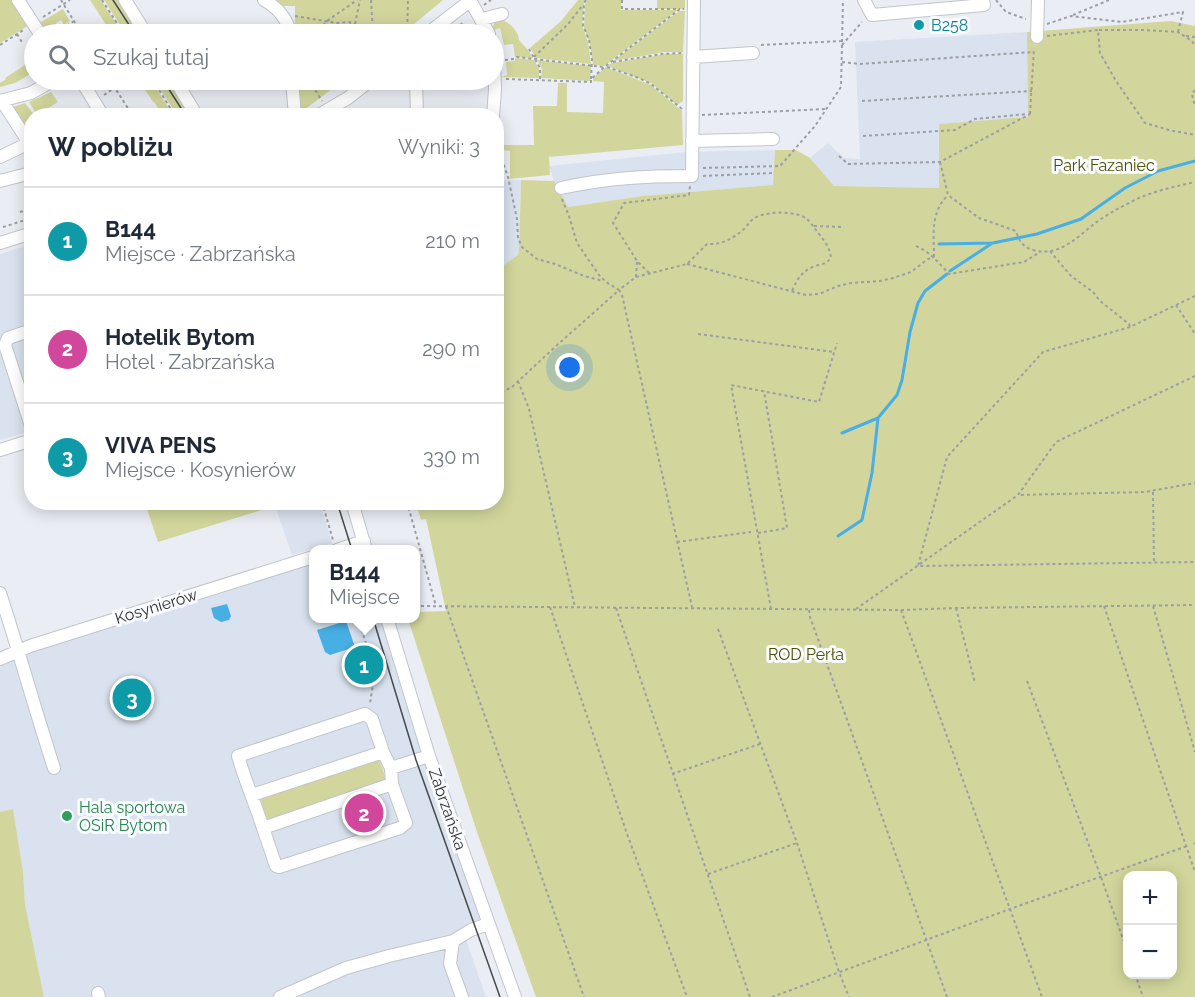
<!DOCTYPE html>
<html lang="pl">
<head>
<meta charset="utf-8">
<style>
  :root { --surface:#fff; --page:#f6f6f7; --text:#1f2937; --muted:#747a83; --line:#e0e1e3; --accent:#7c3aed }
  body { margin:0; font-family:Raleway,sans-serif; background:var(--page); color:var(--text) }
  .controls { position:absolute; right:18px; bottom:18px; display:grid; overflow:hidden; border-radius:12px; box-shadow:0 3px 15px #0003 }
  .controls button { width:54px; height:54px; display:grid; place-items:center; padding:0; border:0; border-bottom:2px solid var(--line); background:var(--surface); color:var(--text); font:30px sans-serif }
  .you { position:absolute; left:570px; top:368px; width:21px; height:21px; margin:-15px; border:4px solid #fff; border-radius:50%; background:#1a73e8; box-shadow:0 0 0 9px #1a73e833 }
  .badge { display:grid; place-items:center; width:39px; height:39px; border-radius:50%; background:var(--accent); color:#fff; font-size:20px; font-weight:700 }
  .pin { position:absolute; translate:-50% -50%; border:3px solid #fff; box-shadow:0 2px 6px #0006 }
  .popup { position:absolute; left:309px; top:545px; width:111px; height:78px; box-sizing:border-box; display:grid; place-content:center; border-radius:12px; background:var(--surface); filter:drop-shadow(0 2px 4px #0005); font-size:20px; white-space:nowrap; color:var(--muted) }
  .popup b { font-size:22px; color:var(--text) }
  .popup::after { content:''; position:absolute; left:50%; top:100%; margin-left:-12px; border:12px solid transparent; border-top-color:var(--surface) }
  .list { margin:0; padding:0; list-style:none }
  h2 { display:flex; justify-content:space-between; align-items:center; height:78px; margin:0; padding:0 24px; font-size:26px }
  h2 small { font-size:20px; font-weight:400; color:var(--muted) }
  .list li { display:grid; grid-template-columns:39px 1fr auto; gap:18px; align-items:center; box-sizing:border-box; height:108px; padding:0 24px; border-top:2px solid var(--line) }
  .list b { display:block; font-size:22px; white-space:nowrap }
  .list p { margin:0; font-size:20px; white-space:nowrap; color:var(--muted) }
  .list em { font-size:20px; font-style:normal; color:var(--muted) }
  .icon { flex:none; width:33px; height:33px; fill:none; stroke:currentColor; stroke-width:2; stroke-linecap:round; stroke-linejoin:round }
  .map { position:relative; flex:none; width:1195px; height:997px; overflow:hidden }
  .search { position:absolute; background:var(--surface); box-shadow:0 3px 15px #0003; left:24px; top:24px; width:480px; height:66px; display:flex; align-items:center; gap:15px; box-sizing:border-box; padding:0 21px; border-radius:33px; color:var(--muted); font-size:22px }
  .panel { position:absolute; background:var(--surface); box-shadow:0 3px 15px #0003; left:24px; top:108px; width:480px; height:402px; border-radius:24px }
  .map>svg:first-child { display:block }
</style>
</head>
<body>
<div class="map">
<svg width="1195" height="997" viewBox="0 0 1195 997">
  <rect width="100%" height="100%" fill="#eaeef4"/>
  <path fill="#d9e2ee" d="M1027 32 1028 118 939 124V188L834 186 810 158 828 143 844 158 860 159 855 42Z
    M775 150 774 185 643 196 568 207 554 181 549 166 686 152Z
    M497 180H521L519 249 518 256 497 270Z
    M31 244V337L24 340 31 362V431L0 440V254Z
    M274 503H320L332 543 292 555Z
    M313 557V618L387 619 488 924 466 940 486 997H44L25 904 23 871 13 809 0 812V663L19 650Z"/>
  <path fill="#d2d69c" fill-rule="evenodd" d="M0 0H15L31 24 0 43Z
    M90 0H101L123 34H112Z
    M104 0H118L139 34H126Z
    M274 0H443L402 34H295V6H280Z
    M578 0H586L584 3 582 25 588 42 591 64 536 58 530 48 561 21Z
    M587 0H621V10H678L604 66 593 65 590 44 584 28 585 3Z
    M657 0H685V9H657Z
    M63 9 70 21 64 25 61 20 56 23 59 29 58 34H46L39 23Z
    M679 11H685L683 52H665L613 61Z
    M502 20C509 22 519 32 519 40L528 50 533 58 515 57 513 44 504 45 500 28 491 31 495 22Z
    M1171 21 1195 26V997H536L478 835 408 619 415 618V612L446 611 426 519 421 520 416 503 496 502 497 270 518 255 519 249 521 180 554 181 568 207 643 196 773 185 775 150H796L810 158 834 186 939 188V124L1028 117 1027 32ZM1128 876H1172V974H1128Z
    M666 54H683V101L677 105 651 83 607 66 612 63Z
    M515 58 534 60 539 69V78L501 77 507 75 506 62 515 61Z
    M34 59V72L15 83 0 87V83L6 79 5 78Z
    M537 60 591 66 590 81 541 78 542 69Z
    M606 67 651 85 682 111 683 145 549 157 550 175 510 179V151L497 149 496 116H499L498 126H500V145H534L533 106H557L558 83H567V112L603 113 604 82 593 81V78Z
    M139 80H151L173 115H146L158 108 154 102H153Z
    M154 80H168L190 115H177Z
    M295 80H344L300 113Z
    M51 92 58 102 37 115 29 102Z
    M25 103 34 115 32 116 31 118 21 125 10 108Z
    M274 503 275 506 158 542 145 503Z
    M378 757 387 782 267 821 260 797Z
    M13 809 23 871 25 904 44 997H0V812Z"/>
  <path fill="#48afe5" d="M227 604 231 616 229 620 221 622 214 618 211 608Z
    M346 621 355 647 330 655 325 652 317 630Z"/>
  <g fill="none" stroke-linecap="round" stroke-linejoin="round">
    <path stroke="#48afe5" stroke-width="3" d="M939 244 993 243 1037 234 1081 219 1125 188 1158 171 1195 161
      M950 271 991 244
      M842 433 878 418 897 395 902 380 910 332 918 303 925 291 947 274
      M838 536 862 520 872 473 878 418"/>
    <g stroke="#c1c5cb" stroke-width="14">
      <path id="minor" d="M18 0 40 34
        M125 0 146 34
        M264 0C277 7 288 19 290 34
        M470 0 489 34
        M864 0 872 15 984 5 983 0
        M482 19 502 14
        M427 34 471 0
        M1037 37 1038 0
        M693 57 753 53
        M81 80 103 116
        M175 80 197 116
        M292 80 295 116
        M416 80 417 116
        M0 101 31 93 54 80
        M317 116 348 98 371 80
        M493 116 495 89 494 60
        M692 141 773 139
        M0 157 29 143 2 101
        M0 181 31 173
        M561 188C607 178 645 176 692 176L694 0
        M0 243 32 233
        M31 426 5 345 8 338 32 330
        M0 450 32 440
        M352 502 366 550
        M337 550 364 541
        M0 593C19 651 35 710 54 768
        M387 618 429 756 515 997
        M0 659 30 646 313 557
        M391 768 429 756
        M252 795 383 752
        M263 828 276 866 279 867 400 828 406 823 392 784 391 768 383 752 372 719 365 714 238 756C245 781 255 803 263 828L392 784
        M98 993 99 997
        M280 997 346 968 389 956 453 941
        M462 997 450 964 453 941 471 930 488 924"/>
    </g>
    <path stroke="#9b9ea2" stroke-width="2" stroke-dasharray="3 3" stroke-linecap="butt" d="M61 0 82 34
      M102 0 124 34
      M371 0 373 33 403 34
      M586 0 584 3 583 25 589 40 592 60 591 79
      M622 0V9H680
      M996 0 1006 12 1026 19
      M484 5 491 0
      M1073 15 1109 0
      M295 16 336 23 349 22 373 33
      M43 17 70 0
      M461 23 468 34
      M355 24 360 0
      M1047 24 1071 16 1122 22 1183 12 1178 32
      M1099 30H1142L1178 32 1192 41 1195 46
      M17 34 23 44
      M59 34 60 30 74 21
      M315 34 327 21 357 0
      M407 34 408 0
      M408 34 418 26
      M1047 36 1098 30 1100 53 1116 81 1145 123 1169 130 1195 135
      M1186 36 1195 37
      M0 45 25 29
      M761 45 842 41
      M842 45 862 22
      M529 49 540 68V79
      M534 57 568 24 583 5
      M505 60 514 59 517 57 603 67
      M613 62 662 54 682 53
      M842 62 860 64 1033 52
      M607 67 639 78 651 84 682 109
      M506 79 591 82V79L607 65 680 9H684
      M110 80 129 110 121 116
      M153 80 175 116
      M309 80 322 101
      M380 87 390 80
      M1195 90 1192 94 1195 107
      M104 95 114 88
      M862 101 1032 91
      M1030 114 1034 48
      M702 115 825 109
      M863 136 955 130 975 119 1027 114
      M496 142 508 177 517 219 518 238 522 247 537 259 555 264 584 276 603 281
      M839 156 848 164 940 162 1030 114
      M940 162 948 195 979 218 1016 231C1019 241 1023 247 1033 250 1062 258 1080 233 1101 219 1110 213 1119 208 1129 203 1149 192 1173 187 1195 182
      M703 168 780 166 815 126 841 87 843 0
      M703 176 772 173
      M562 199 569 216 577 243 599 275 606 282 619 290 636 277 687 264 707 244C722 245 732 239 744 229 747 226 750 221 753 219 764 211 796 210 807 219 810 222 813 226 816 230 822 238 830 247 831 258 826 264 822 264 815 266 802 271 797 279 792 291
      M20 212 27 210 30 218
      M814 226 844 227
      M3 227 32 218
      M916 246C930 252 939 263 949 274L1024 262 1040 252
      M1050 251 1071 276 1093 292 1100 301 1129 324 1130 327
      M934 257C934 234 930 213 948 195
      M687 264 806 295 819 294 838 286 851 283 880 281 893 278 911 272 928 259 934 257
      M649 273 637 261 613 223 624 203 689 195 690 186
      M636 277 637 262
      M1195 296 1130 327 1043 352 947 457 918 566 1195 562
      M1176 305 1195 334
      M698 334 834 352
      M1195 376 1056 442 1018 495 1145 492 1195 483
      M518 381 529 409 575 607
      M496 395 512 387 555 347 619 290 622 295 692 607
      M1153 492 1154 563
      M322 502 333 540
      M407 502 436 606
      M758 533 787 528 764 391
      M677 542 751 532
      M415 606 901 610 956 608 1195 605
      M446 606 584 997
      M1104 606 1195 872
      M1153 606 1195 752
      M550 607 626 831 687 997
      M616 608 750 997
      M956 608 975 683
      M771 609 731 385 819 402 837 343
      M856 609 1018 495
      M809 610 810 617 947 997
      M901 610 1042 997
      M358 618 374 670V679L370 703
      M718 629 797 843 839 972 849 997
      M1027 681 1101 877 1128 953
      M672 774 760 744
      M1194 844 1195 843
      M708 874 797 843
      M1135 974 1143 997
      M772 997 1010 909 1187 846"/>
    <use href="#minor" stroke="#fff" stroke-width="12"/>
    <path stroke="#474a4c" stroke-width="1.5" d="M113 0 135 34
      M163 80 186 116
      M337 502 352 550
      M373 618 416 760 500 997"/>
  </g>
  <circle fill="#0f9aa8" stroke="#f9fbff" stroke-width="2" cx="919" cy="25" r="6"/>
  <circle fill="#2e9e5b" stroke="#f9fbff" stroke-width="2" cx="67" cy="816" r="6"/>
  <g text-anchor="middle" stroke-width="6" stroke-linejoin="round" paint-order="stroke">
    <g font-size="16" fill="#0d838f" stroke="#f9fbff" text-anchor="start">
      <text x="931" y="31">B258</text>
    </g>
    <g font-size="16" fill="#4d4f00" stroke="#f9fbff">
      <text x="1104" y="171">Park Fazaniec</text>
      <text x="806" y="660">ROD Perła</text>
    </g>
    <g font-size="16" fill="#2f3133" stroke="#f9fbff">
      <text transform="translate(156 606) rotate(-17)" y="6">Kosynierów</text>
      <text transform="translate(448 809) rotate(71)" y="6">Zabrzańska</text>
    </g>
    <g font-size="16" fill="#27864d" stroke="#f9fbff" text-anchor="start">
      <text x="79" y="813">Hala sportowa<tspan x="79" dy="18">OSiR Bytom</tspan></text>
    </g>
  </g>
</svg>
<div class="controls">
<button>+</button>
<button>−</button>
</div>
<div class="you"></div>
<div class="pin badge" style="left:364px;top:665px;background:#0f9aa8">1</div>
<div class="popup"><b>B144</b>Miejsce</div>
<div class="pin badge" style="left:364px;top:813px;background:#d1479c">2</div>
<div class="pin badge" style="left:132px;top:698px;background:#0f9aa8">3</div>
<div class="search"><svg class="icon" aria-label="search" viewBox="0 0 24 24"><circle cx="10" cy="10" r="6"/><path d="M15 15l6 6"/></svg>Szukaj tutaj</div>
<section class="panel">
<h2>W pobliżu<small>Wyniki: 3</small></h2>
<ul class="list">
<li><span class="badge" style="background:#0f9aa8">1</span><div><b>B144</b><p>Miejsce · Zabrzańska</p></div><em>210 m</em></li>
<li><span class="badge" style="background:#d1479c">2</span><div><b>Hotelik Bytom</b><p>Hotel · Zabrzańska</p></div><em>290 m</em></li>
<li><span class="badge" style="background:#0f9aa8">3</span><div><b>VIVA PENS</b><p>Miejsce · Kosynierów</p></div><em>330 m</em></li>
</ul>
</section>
</div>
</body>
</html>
